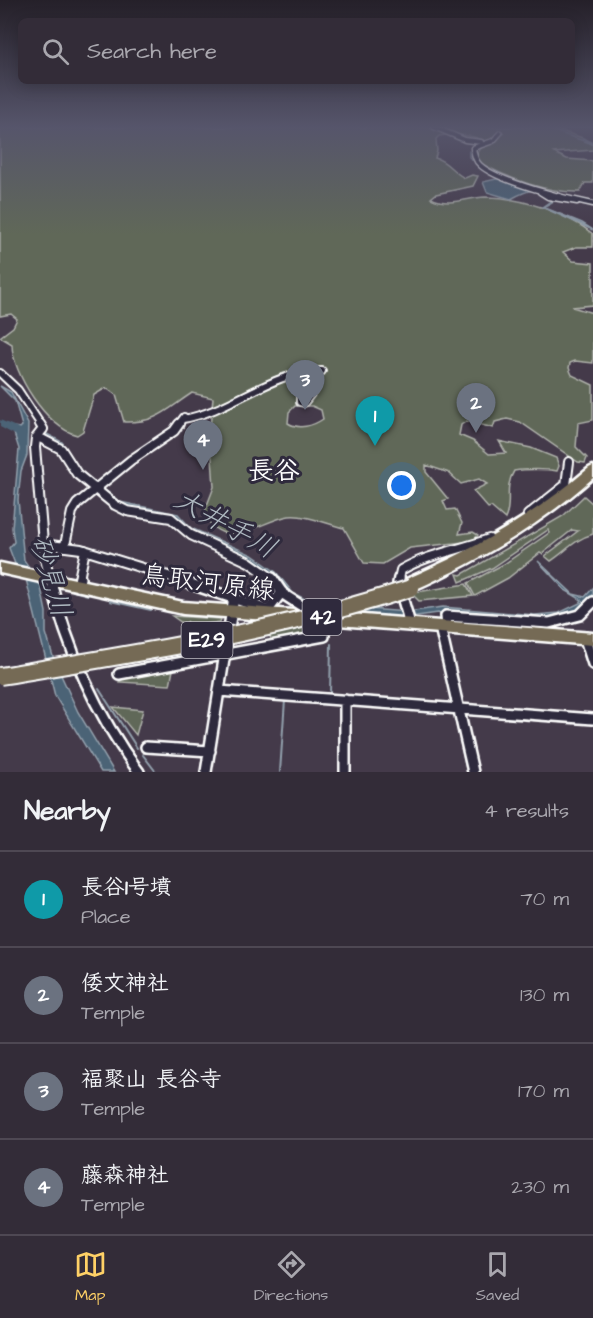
<!DOCTYPE html>
<html lang="en">
<head>
<meta charset="utf-8">
<style>
  :root { --surface:#332c38; --page:#3b3440; --text:#f1f3f6; --muted:#a9a7ae; --line:#4e4853; --accent:#ffd166 }
  body { margin:0; font-family:"Architects Daughter","Klee One",sans-serif; background:var(--page); color:var(--text) }
  .you { position:absolute; left:402px; top:486px; width:21px; height:21px; margin:-15px; border:4px solid #fff; border-radius:50%; background:#1a73e8; box-shadow:0 0 0 9px #1a73e833 }
  .badge { display:grid; place-items:center; width:39px; height:39px; border-radius:50%; background:var(--accent); color:#fff; font-size:20px; font-weight:700 }
  .pin { position:absolute; translate:-50% -50px; filter:drop-shadow(0 2px 3px #0008) }
  .pin::after { content:''; position:absolute; top:32px; width:21px; height:18px; background:inherit; clip-path:polygon(0 0,100% 0,50% 100%) }
  .list { margin:0; padding:0; list-style:none }
  h2 { display:flex; justify-content:space-between; align-items:center; height:78px; margin:0; padding:0 24px; font-size:26px }
  h2 small { font-size:20px; font-weight:400; color:var(--muted) }
  .list li { display:grid; grid-template-columns:39px 1fr auto; gap:18px; align-items:center; box-sizing:border-box; height:96px; padding:0 24px; border-top:2px solid var(--line) }
  .list b { display:block; font-size:22px; white-space:nowrap }
  .list p { margin:0; font-size:20px; white-space:nowrap; color:var(--muted) }
  .list em { font-size:20px; font-style:normal; color:var(--muted) }
  .icon { flex:none; width:33px; height:33px; fill:none; stroke:currentColor; stroke-width:2; stroke-linecap:round; stroke-linejoin:round }
  .map { position:relative; flex:none; width:593px; height:772px; overflow:hidden }
  .search { position:absolute; background:var(--surface); box-shadow:0 3px 15px #0003; left:18px; right:18px; top:18px; height:66px; display:flex; align-items:center; gap:15px; box-sizing:border-box; padding:0 21px; border-radius:9px; color:var(--muted); font-size:22px }
  .sheet { height:462px; background:var(--surface) }
  nav { display:flex; justify-content:space-around; align-items:center; box-sizing:border-box; height:84px; border-top:2px solid var(--line); background:var(--surface); font-size:16px; color:var(--muted) }
  nav a { display:grid; justify-items:center; gap:3px }
  nav .on { color:var(--accent) }
  .map>svg:first-child { display:block }
</style>
</head>
<body>
<div class="map">
<svg width="593" height="772" viewBox="0 0 593 772">
  <rect width="100%" height="100%" fill="#443a4a"/>
  <filter id="ink" filterUnits="userSpaceOnUse"><feTurbulence type="fractalNoise" baseFrequency=".0167" numOctaves="2"/><feDisplacementMap in="SourceGraphic" scale="12" xChannelSelector="R" yChannelSelector="G"/><feConvolveMatrix kernelMatrix="1 2 1 2 8 2 1 2 1" color-interpolation-filters="sRGB"/></filter>
  <g filter="url(#ink)">
    <path fill="#606759" stroke="#b0b3ac" stroke-width="1.5" fill-rule="evenodd" d="M0 127H549L583 138 593 145V150L554 153 567 159 593 161V183H585L580 192C547 193 510 179 482 164L476 156 481 148 490 144C478 135 454 133 439 136L436 139 437 151 435 158C448 161 453 173 465 178L472 175 478 176 473 186 436 194 431 198C449 207 466 198 485 197 520 197 565 212 593 234V247H576L563 252 573 261 593 263V305L572 307 593 313V363L575 361 570 363 569 368 572 375 593 385V420L578 423 576 447 587 458 585 463 578 462 520 422 507 419 495 422 493 428 467 421 461 425 459 435 473 441 489 454 506 453 499 441 531 448 556 458 559 466 557 471C546 469 526 469 514 471 503 489 513 502 505 519L491 507 488 508 473 491 487 484 479 479 461 484 449 473 426 465V472L448 499 443 501 447 510 455 509 462 523 459 534 473 532 478 535 473 541 410 548 383 564 364 563 344 528C328 524 304 514 289 516 259 521 223 555 204 513L214 487 210 428 213 398 192 393C166 410 157 423 124 422L116 395 106 388 94 395 83 431 77 435C47 428 12 373 12 344L0 337 13 327 17 319 11 314 0 316ZM295 406H312L321 410 323 419C313 426 299 430 288 423L289 412Z
      M584 496 593 504V534C575 539 565 552 551 561L545 556 578 531 572 530 542 554 540 553 508 578 475 596 468 583 504 564 549 533 548 530 492 568 460 582 457 574 461 575 563 516Z
      M466 584 473 596 419 601 411 593Z
      M172 616 221 619 220 622 184 627 188 621 185 625Z
      M305 625 320 626V633L272 643 269 632Z
      M173 670 170 685 119 682 125 678Z
      M113 707 143 710 136 735Z"/>
    <path fill="#4b6376" stroke="#93a1ad" stroke-width="1.5" d="M505 177 539 189 554 201 543 207 582 223 593 230 542 207 552 200C536 186 529 189 511 199L487 192 483 182Z
      M0 386 11 392 28 424 27 455 21 471 18 500 24 560 40 583 46 612V633L54 660 78 712 114 772H101L55 696 26 579 15 564 9 548 14 542 12 528 19 449 12 427 20 428 22 426 15 401Z
      M45 433 62 442 81 471 120 502 178 514 191 528 252 555 276 572 293 593 311 602 331 606 407 612 443 607 535 615 559 613 580 603 582 600 565 590 538 561 573 594 585 597 593 588V597L579 612 547 621 508 620 438 613 403 618 319 612 286 594 274 577 187 531 181 523 132 510 111 500 74 468 62 448 41 437Z"/>
    <g fill="none" stroke-linecap="round" stroke-linejoin="round">
      <path stroke="#93a1ad" stroke-width="1.5" d="M542 127 593 144
        M582 138 593 143
        M469 151V156
        M469 157 475 162
        M489 169 499 173"/>
      <path stroke="#93a1ad" stroke-width="2" d="M73 591 88 595
        M158 597 198 603
        M110 601 151 610
        M476 636 539 641
        M225 687 328 694
        M99 689 137 748
        M330 694 331 644
        M455 718 467 772
        M143 755 156 772
        M280 772 285 700"/>
      <path fill="#4b6376" fill-rule="evenodd" d="M0 420 25 431 27 434 25 437H19L0 427Z"/>
      <g stroke="#fff" stroke-width="7">
        <path id="street-far3" d="M434 127 465 140 481 142
          M500 133 493 141 473 148C474 154 475 161 480 165 498 182 568 199 593 204
          M540 192 548 197 577 202"/>
      </g>
      <g stroke="#fff" stroke-width="10">
        <path id="street-far2" d="M0 373 18 390 41 425
          M183 419C232 411 272 370 322 371L300 393V402L304 403 314 390
          M178 425 184 417"/>
      </g>
      <g stroke="#fff" stroke-width="12">
        <path id="street-far1" d="M40 424 43 429 36 438 35 447 44 555 50 579
          M38 437 61 449 77 474 115 505 127 511 171 518 191 535 249 562 273 579
          M528 515 566 485 569 462
          M43 544 81 549 178 579
          M65 545 72 512 77 504 131 460 174 431 179 424
          M79 579 85 550
          M399 579 401 570C428 554 460 550 489 539"/>
      </g>
      <g stroke="#fff" stroke-width="14">
        <path id="street" d="M50 578C67 649 95 713 139 772
          M173 578 268 610
          M272 578 283 594 311 612
          M399 578 398 583 410 624
          M78 586 80 578
          M268 610 282 592
          M440 627 473 772
          M447 627 446 616 549 623 580 615 593 602
          M585 639 593 664
          M119 674 324 636V617
          M219 691 593 719
          M345 700V772
          M146 747 210 751
          M206 772 234 597"/>
      </g>
      <g stroke="#fff" stroke-width="5">
        <path id="primary" d="M0 563 183 602 293 610 297 612 299 616 297 620 293 622 183 614 0 573Z
          M325 612 593 633V645L325 624 321 622 319 618 321 614Z"/>
      </g>
      <g stroke="#fff" stroke-width="5">
        <path id="highway" d="M593 466V478C539 526 479 561 414 590L409 592 404 590 402 585 404 580C472 551 533 516 589 468Z"/>
      </g>
      <use href="#street-far3" stroke="#2f2a3d" stroke-width="4"/>
      <use href="#street-far2" stroke="#2f2a3d" stroke-width="6"/>
      <use href="#street-far1" stroke="#2f2a3d" stroke-width="8"/>
      <use href="#street" stroke="#2f2a3d" stroke-width="9"/>
      <use href="#primary" fill="#746b55" fill-rule="evenodd"/>
      <use href="#highway" fill="#746b55" fill-rule="evenodd"/>
      <g stroke="#fff" stroke-width="20" stroke-linecap="butt">
        <path id="highway-bridge" d="M0 676C139 653 277 632 411 588"/>
      </g>
      <use href="#highway-bridge" stroke="#746b55" stroke-width="16"/>
    </g>
  </g>
  <linearGradient id="sky" x2="0" y2="1"><stop stop-color="#252029"/><stop offset="0.54" stop-color="#56556b"/><stop offset="1" stop-color="#56556b" stop-opacity="0"/></linearGradient>
  <rect width="593" height="235" fill="url(#sky)"/>
  <g text-anchor="middle" stroke-width="6" stroke-linejoin="round" paint-order="stroke">
    <g fill="#2f2a3d" stroke="#c1bfc5" stroke-width="1.5">
      <rect x="302.5" y="599" width="39" height="36" rx="4.5"/>
      <rect x="181.5" y="622" width="51" height="36" rx="4.5"/>
    </g>
    <g font-size="21" font-weight="bold" fill="#fff">
      <text x="322" y="624">42</text>
      <text x="207" y="647">E29</text>
    </g>
    <g font-size="26" font-weight="bold" fill="#fff" stroke="#2f2a3d">
      <text x="274" y="479">長谷</text>
    </g>
    <g font-size="27" fill="#fff" stroke="#2f2a3d">
      <text transform="translate(208 582) rotate(7)" y="9">鳥取河原線</text>
    </g>
    <g font-size="28" font-style="italic" fill="#aeb9c1" stroke="#2f2a3d">
      <text transform="translate(226 523) rotate(29)" y="10">大井手川</text>
      <text transform="translate(52 576) rotate(74)" y="10">砂見川</text>
    </g>
  </g>
</svg>
<div class="you"></div>
<div class="pin badge" style="left:375px;top:446px;background:#0f9aa8">1</div>
<div class="pin badge" style="left:476px;top:433px;background:#6b7280">2</div>
<div class="pin badge" style="left:305px;top:410px;background:#6b7280">3</div>
<div class="pin badge" style="left:203px;top:470px;background:#6b7280">4</div>
<div class="search"><svg class="icon" aria-label="search" viewBox="0 0 24 24"><circle cx="10" cy="10" r="6"/><path d="M15 15l6 6"/></svg>Search here</div>
</div>
<section class="sheet">
<h2>Nearby<small>4 results</small></h2>
<ul class="list">
<li><span class="badge" style="background:#0f9aa8">1</span><div><b>長谷1号墳</b><p>Place</p></div><em>70 m</em></li>
<li><span class="badge" style="background:#6b7280">2</span><div><b>倭文神社</b><p>Temple</p></div><em>130 m</em></li>
<li><span class="badge" style="background:#6b7280">3</span><div><b>福聚山 長谷寺</b><p>Temple</p></div><em>170 m</em></li>
<li><span class="badge" style="background:#6b7280">4</span><div><b>藤森神社</b><p>Temple</p></div><em>230 m</em></li>
</ul>
</section>
<nav>
<a class="on"><svg class="icon" aria-label="map" viewBox="0 0 24 24"><path d="M3 6l6-2 6 2 6-2v14l-6 2-6-2-6 2zM9 4v14M15 6v14"/></svg>Map</a>
<a><svg class="icon" aria-label="directions" viewBox="0 0 24 24"><path d="M12 3l9 9-9 9-9-9zM9 14v-3h6M13 9l2 2-2 2"/></svg>Directions</a>
<a><svg class="icon" aria-label="saved" viewBox="0 0 24 24"><path d="M7 4h10v16l-5-4-5 4z"/></svg>Saved</a>
</nav>
</body>
</html>
